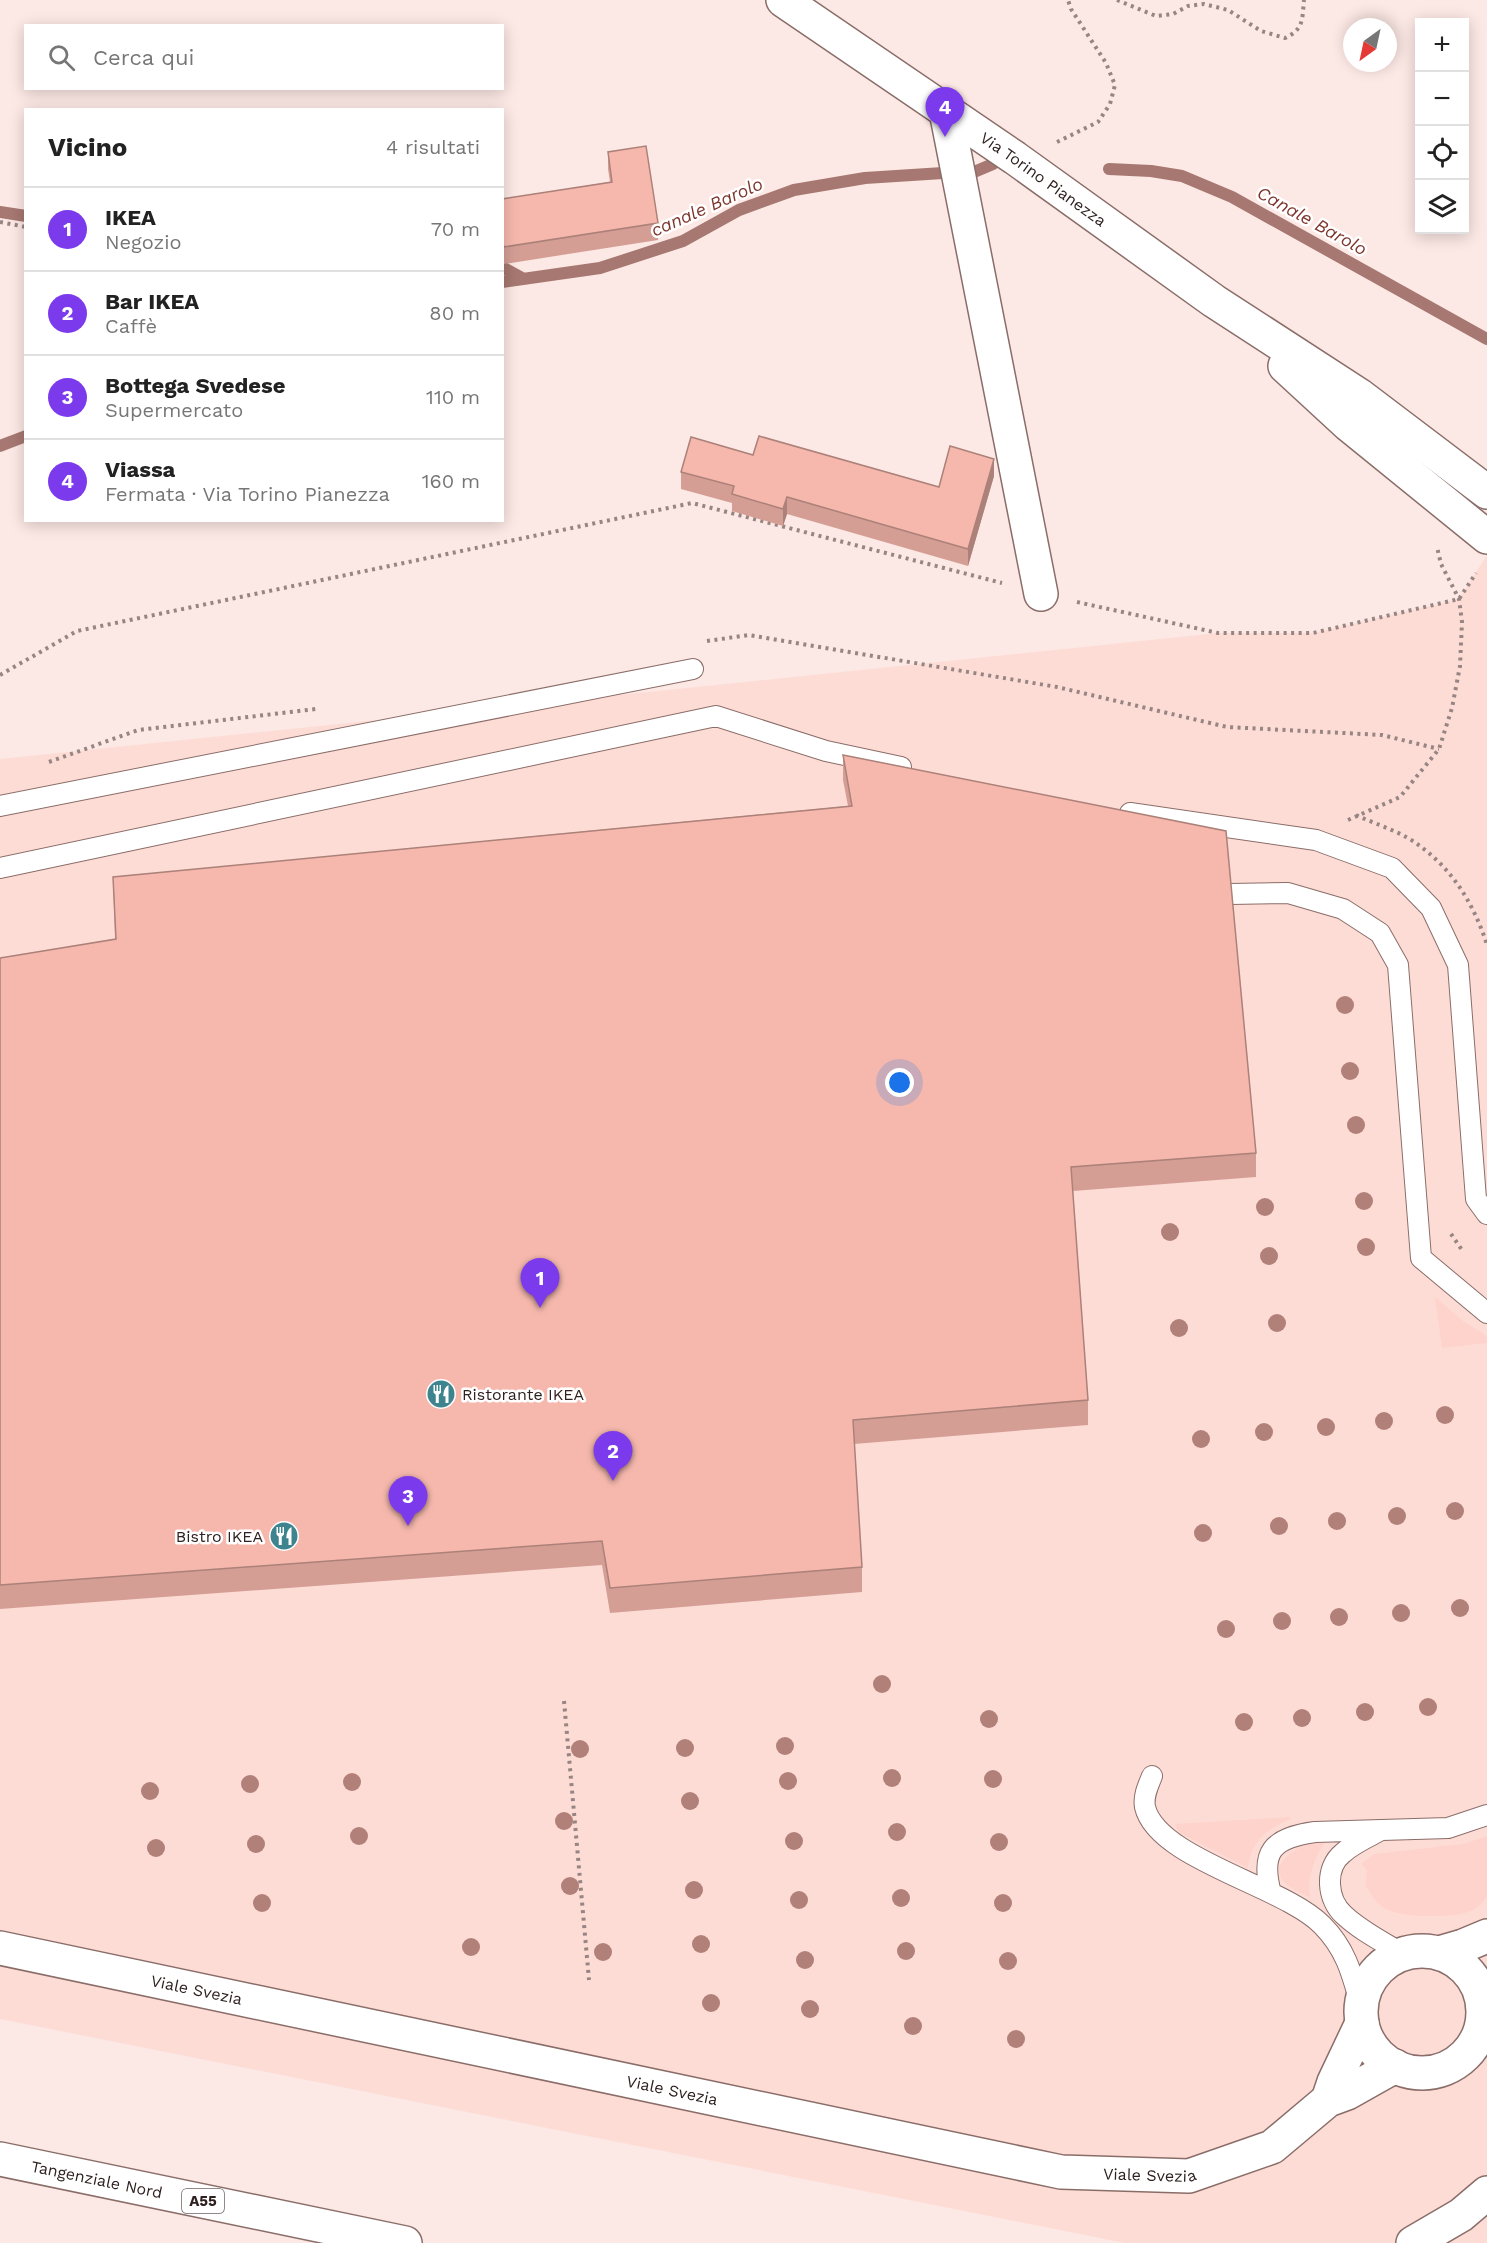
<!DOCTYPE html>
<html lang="it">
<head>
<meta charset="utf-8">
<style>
  :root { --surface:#fff; --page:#f2f2f2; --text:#222; --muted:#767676; --line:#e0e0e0; --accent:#7c3aed }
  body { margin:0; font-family:"Work Sans",sans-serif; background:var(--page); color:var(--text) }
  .controls { position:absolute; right:18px; top:18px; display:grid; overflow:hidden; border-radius:0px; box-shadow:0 3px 15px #0003 }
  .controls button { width:54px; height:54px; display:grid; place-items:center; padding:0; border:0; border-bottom:2px solid var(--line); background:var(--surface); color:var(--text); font:30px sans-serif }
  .compass { position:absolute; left:1343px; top:18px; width:54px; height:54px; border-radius:50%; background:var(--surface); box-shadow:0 3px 15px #0003; rotate:213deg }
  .you { position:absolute; left:900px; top:1083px; width:21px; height:21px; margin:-15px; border:4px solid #fff; border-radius:50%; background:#1a73e8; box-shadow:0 0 0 9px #1a73e833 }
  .badge { display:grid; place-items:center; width:39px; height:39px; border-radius:50%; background:var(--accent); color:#fff; font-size:20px; font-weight:700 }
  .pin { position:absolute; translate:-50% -50px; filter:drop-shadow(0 2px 3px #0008) }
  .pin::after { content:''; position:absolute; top:32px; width:21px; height:18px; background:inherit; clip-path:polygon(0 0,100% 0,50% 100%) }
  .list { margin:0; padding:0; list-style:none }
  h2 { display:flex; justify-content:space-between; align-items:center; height:78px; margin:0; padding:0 24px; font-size:26px }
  h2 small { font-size:20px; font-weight:400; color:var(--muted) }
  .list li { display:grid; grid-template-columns:39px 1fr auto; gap:18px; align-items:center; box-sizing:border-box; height:84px; padding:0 24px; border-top:2px solid var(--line) }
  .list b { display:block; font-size:22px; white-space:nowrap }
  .list p { margin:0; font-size:20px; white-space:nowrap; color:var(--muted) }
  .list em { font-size:20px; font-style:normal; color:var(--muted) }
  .icon { flex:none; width:33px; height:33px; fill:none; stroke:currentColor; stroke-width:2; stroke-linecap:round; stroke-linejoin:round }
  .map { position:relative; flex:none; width:1487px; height:2243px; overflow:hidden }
  .search { position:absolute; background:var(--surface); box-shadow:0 3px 15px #0003; left:24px; top:24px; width:480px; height:66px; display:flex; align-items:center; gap:15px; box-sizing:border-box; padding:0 21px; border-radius:0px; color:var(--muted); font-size:22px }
  .panel { position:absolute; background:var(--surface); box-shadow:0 3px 15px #0003; left:24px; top:108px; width:480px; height:414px; border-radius:0px }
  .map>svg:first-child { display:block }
</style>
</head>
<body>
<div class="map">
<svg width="1487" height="2243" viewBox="0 0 1487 2243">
  <rect width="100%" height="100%" fill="#fce8e4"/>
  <path fill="#fedcd6" d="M1487 555V2243H1125L0 2019V759L1218 633H1313L1459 599Z"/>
  <path fill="#fed3cb" d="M1435 1297 1463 1321 1487 1336V1343L1442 1348Z
    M1290 1817 1291 1819C1268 1828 1250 1841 1248 1868L1178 1832 1175 1824Z
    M1487 1836V1897C1483 1902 1479 1907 1473 1910 1455 1919 1401 1918 1384 1908 1376 1903 1371 1894 1366 1886L1367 1870 1361 1864 1374 1854 1463 1844Z
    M1316 1838 1324 1844C1314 1859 1307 1879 1310 1897 1259 1877 1279 1856 1316 1838Z"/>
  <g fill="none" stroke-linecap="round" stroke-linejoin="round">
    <path stroke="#a67871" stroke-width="12" d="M1109 169 1151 171 1182 176 1232 197 1487 339
      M974 172 993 164
      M0 212 26 216
      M502 267 522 278
      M502 282 600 268 683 241 739 210 794 190 865 178 943 173
      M0 446 26 436"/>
    <g stroke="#8a6d68" stroke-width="22">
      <path id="lane" d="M0 806 693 669
        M1130 813 1316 840 1392 868 1431 908 1458 965 1476 1199 1487 1214
        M0 868 716 716 826 751 901 767
        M1230 894 1288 893 1343 909 1380 933 1398 965 1421 1258 1487 1313
        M1152 1776C1148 1786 1143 1796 1145 1807 1157 1859 1284 1886 1322 1925 1346 1949 1352 1974 1361 2006
        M1379 1831C1367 1838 1353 1844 1343 1853 1324 1868 1327 1900 1344 1915 1361 1931 1383 1942 1403 1954
        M1271 1893C1260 1852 1272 1838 1315 1832L1448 1828 1487 1815"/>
    </g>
    <g stroke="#8a6d68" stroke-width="36">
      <g id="street">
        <path d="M946 111 1041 594"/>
        <path id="s1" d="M0 1948 1061 2172 1189 2176 1272 2147 1328 2100 1347 2093 1395 2066"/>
        <circle cx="1422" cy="2012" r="61"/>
        <path d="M1439 1953 1463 1946 1487 1936"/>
        <path d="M1328 2100 1334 2082 1362 2023"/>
      </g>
    </g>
    <g stroke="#8a6d68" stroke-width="36">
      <g id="secondary">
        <path id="s2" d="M783 0 1015 158 1214 301 1359 395 1487 492"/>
        <path d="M1285 366 1349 425 1487 537"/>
      </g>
    </g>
    <g stroke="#8a6d68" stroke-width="36">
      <g id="highway">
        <path id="s3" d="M0 2159 405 2243"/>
        <path d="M1413 2243 1461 2215 1487 2193"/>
      </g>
    </g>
    <path stroke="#968582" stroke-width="4" stroke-dasharray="3 4.5" stroke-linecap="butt" d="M1117 0 1156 16 1173 14 1188 6 1204 4 1228 10 1261 31 1285 38C1304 29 1302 20 1304 0
      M1057 142 1098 122 1110 104 1115 85 1106 63 1071 9 1068 0
      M0 222 26 227
      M1077 602 1218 633H1313L1459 599 1476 573
      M707 641 749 635 1057 687 1227 727 1382 735 1439 749
      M0 675 77 631 692 503 1002 583
      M49 762 138 730 316 709
      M1356 815C1373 823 1392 829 1408 838 1449 863 1473 901 1487 945
      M1348 820 1400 797 1439 749 1452 708 1460 666 1462 622 1459 599 1441 564 1437 547
      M1451 1234 1462 1250
      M564 1701 589 1980"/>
    <use href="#lane" stroke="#fff" stroke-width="20"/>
    <use href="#street" stroke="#fff" stroke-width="33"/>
    <use href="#secondary" stroke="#fff" stroke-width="33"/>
    <use href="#highway" stroke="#fff" stroke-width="33"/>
  </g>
  <g fill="#b18079">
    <circle cx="1345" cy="1005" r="9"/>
    <circle cx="1350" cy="1071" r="9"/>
    <circle cx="1356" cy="1125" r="9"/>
    <circle cx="1364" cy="1201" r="9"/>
    <circle cx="1265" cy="1207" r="9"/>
    <circle cx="1170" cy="1232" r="9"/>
    <circle cx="1366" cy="1247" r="9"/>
    <circle cx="1269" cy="1256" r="9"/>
    <circle cx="1277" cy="1323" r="9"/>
    <circle cx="1179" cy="1328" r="9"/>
    <circle cx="1445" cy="1415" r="9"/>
    <circle cx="1384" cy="1421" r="9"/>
    <circle cx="1326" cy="1427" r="9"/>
    <circle cx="1264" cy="1432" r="9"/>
    <circle cx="1201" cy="1439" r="9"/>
    <circle cx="1455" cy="1511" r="9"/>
    <circle cx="1397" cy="1516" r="9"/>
    <circle cx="1337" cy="1521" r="9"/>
    <circle cx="1279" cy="1526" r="9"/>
    <circle cx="1203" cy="1533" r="9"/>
    <circle cx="1460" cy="1608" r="9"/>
    <circle cx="1401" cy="1613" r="9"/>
    <circle cx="1339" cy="1617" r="9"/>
    <circle cx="1282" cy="1621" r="9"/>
    <circle cx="1226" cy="1629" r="9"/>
    <circle cx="882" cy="1684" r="9"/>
    <circle cx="1428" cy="1707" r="9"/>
    <circle cx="1365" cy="1712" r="9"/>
    <circle cx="1302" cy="1718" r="9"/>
    <circle cx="989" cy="1719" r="9"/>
    <circle cx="1244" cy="1722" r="9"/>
    <circle cx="785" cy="1746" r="9"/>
    <circle cx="685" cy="1748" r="9"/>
    <circle cx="580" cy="1749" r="9"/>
    <circle cx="892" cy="1778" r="9"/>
    <circle cx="993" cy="1779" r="9"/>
    <circle cx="788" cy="1781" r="9"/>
    <circle cx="352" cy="1782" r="9"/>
    <circle cx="250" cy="1784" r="9"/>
    <circle cx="150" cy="1791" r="9"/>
    <circle cx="690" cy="1801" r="9"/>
    <circle cx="564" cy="1821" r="9"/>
    <circle cx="897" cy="1832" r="9"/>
    <circle cx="359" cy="1836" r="9"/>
    <circle cx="794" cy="1841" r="9"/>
    <circle cx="999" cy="1842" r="9"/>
    <circle cx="256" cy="1844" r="9"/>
    <circle cx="156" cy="1848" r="9"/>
    <circle cx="570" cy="1886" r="9"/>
    <circle cx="694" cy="1890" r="9"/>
    <circle cx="901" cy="1898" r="9"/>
    <circle cx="799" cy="1900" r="9"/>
    <circle cx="262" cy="1903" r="9"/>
    <circle cx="1003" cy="1903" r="9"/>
    <circle cx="701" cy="1944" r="9"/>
    <circle cx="471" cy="1947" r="9"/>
    <circle cx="906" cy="1951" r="9"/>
    <circle cx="603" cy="1952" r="9"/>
    <circle cx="805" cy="1960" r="9"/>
    <circle cx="1008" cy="1961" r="9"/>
    <circle cx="711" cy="2003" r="9"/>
    <circle cx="810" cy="2009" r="9"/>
    <circle cx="913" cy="2026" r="9"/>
    <circle cx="1016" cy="2039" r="9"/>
  </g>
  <path fill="#d49e95" d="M608 152 658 223V240L504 264 502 257V199L610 182 608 169Z
    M753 455 939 487 994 476 968 566 787 514 783 526 732 511V503L681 489V472Z
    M843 755 1256 1153V1177L1073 1191 1088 1400V1425L854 1444 862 1567V1592L610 1613 602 1565 0 1609V958L115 939 113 877 848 806 843 780Z"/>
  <path fill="#ac8179" d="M994 459V476L968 566V549Z
    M787 497V514L783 526V509Z"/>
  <path fill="#f6b8ad" stroke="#ac8179" stroke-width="1.5" d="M646 146 658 223 504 247 502 240V199L612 182 608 152Z
    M759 436 939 487 950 446 994 459 968 549 787 497 783 509 732 494 734 486 681 472 691 437 753 455Z
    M843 755 1226 831 1256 1153 1071 1167 1088 1400 853 1420 862 1567 610 1588 602 1541 0 1585V958L116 939 113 877 852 806Z"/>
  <defs>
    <g id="restaurant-disc" transform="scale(1.5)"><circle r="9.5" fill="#3e848f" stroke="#fff"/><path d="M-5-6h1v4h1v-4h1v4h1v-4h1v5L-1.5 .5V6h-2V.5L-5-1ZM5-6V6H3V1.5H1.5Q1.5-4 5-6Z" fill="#fff"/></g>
  </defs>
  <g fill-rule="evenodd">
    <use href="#restaurant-disc" x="441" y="1394"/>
    <use href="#restaurant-disc" x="284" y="1536"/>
  </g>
  <g text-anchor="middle" stroke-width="5" stroke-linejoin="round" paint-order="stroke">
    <rect fill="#fff" stroke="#6d6462" stroke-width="1.5" x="182" y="2189" width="42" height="24" rx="4.5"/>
    <g font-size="15" font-weight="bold" fill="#2e211f">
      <text x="203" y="2206">A55</text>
    </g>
    <g font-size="16" fill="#2e211f" stroke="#fff">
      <text dy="6" stroke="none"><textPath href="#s2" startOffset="316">Via Torino Pianezza</textPath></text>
      <text dy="6" stroke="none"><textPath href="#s1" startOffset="201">Viale Svezia</textPath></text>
      <text dy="6" stroke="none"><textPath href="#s1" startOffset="687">Viale Svezia</textPath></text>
      <text dy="6" stroke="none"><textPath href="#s1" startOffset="1173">Viale Svezia</textPath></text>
      <text dy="6" stroke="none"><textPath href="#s3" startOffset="99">Tangenziale Nord</textPath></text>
    </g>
    <g font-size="16" fill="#2e211f" stroke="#fff" text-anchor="start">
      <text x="462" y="1400">Ristorante IKEA</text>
      <text x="263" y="1542" text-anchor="end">Bistro IKEA</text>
    </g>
    <g font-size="18" font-style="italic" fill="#7e342b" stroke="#fff">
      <text transform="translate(707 207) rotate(-24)" y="6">canale Barolo</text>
      <text transform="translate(1312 221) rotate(29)" y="6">Canale Barolo</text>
    </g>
  </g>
</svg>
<div class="controls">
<button>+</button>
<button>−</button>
<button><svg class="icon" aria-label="locate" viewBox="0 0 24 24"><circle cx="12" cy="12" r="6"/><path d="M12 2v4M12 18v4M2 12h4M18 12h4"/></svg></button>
<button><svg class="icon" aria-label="layers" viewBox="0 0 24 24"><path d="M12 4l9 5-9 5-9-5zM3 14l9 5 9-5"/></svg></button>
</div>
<svg class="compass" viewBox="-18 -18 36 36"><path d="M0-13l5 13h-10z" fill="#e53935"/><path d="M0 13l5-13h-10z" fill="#767676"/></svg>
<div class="you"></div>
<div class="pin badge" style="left:540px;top:1308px">1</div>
<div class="pin badge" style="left:613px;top:1481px">2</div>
<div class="pin badge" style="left:408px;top:1526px">3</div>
<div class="pin badge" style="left:945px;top:137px">4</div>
<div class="search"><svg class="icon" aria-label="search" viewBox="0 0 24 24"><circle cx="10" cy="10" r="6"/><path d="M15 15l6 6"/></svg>Cerca qui</div>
<section class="panel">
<h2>Vicino<small>4 risultati</small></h2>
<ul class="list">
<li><span class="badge">1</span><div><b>IKEA</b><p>Negozio</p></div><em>70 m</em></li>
<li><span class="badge">2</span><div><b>Bar IKEA</b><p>Caffè</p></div><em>80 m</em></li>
<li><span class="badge">3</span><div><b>Bottega Svedese</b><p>Supermercato</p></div><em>110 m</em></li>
<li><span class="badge">4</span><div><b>Viassa</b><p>Fermata · Via Torino Pianezza</p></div><em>160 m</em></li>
</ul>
</section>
</div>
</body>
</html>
